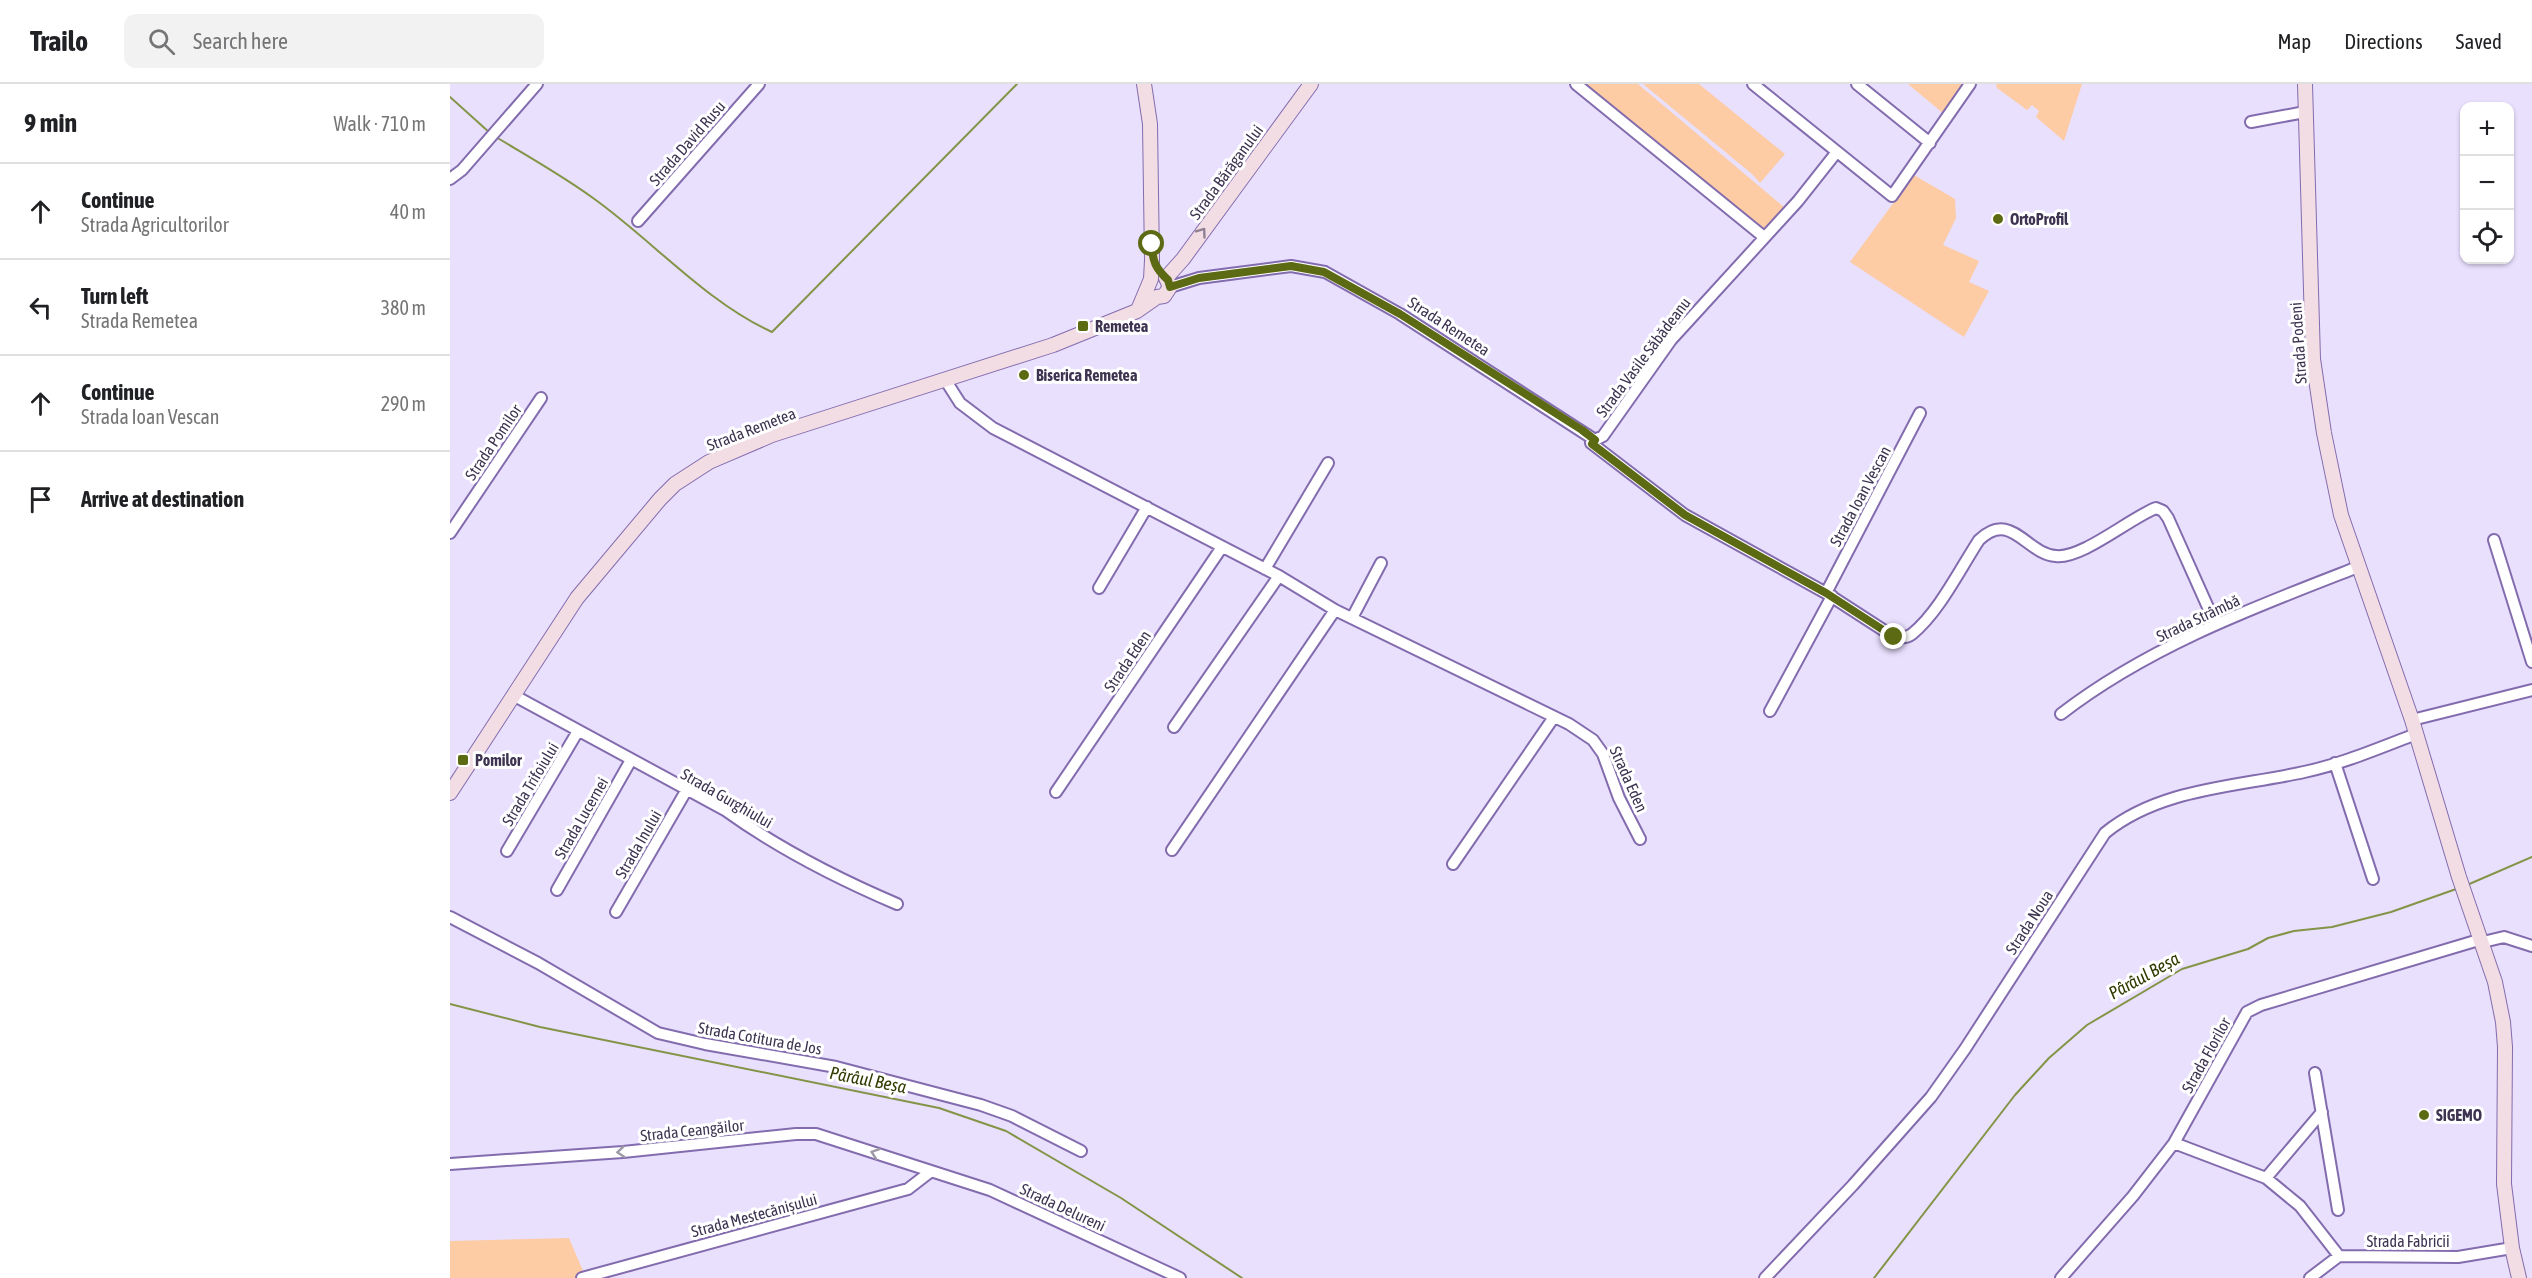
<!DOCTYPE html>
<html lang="en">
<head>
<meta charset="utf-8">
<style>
  :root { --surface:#fff; --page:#f2f2f2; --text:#202124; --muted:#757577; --line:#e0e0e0 }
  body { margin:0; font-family:"Asap Condensed",sans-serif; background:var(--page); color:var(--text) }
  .controls { position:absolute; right:18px; top:18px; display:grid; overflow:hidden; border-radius:12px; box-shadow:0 2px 4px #0004 }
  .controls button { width:54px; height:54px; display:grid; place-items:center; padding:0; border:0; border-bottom:2px solid var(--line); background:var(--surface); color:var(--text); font:30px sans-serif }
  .stop { position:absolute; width:18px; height:18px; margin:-14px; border:4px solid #5b6a13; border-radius:50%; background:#fff }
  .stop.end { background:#5b6a13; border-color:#fff; box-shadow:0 2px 6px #0008 }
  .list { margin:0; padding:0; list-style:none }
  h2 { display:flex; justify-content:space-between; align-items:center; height:78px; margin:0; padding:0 24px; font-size:26px }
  h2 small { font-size:20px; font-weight:400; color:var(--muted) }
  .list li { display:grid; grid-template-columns:39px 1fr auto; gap:18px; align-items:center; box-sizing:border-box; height:96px; padding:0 24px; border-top:2px solid var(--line) }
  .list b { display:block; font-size:22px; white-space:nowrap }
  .list p { margin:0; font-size:20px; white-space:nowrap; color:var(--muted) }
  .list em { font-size:20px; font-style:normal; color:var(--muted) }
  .icon { flex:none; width:33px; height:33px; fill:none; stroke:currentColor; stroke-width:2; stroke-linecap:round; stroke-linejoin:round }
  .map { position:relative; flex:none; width:2082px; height:1194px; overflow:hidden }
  header { display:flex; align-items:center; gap:36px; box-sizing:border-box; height:84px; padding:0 30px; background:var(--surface); border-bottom:2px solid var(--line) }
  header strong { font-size:28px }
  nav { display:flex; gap:33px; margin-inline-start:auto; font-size:21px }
  .search { width:420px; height:54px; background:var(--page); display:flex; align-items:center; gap:15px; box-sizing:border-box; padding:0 21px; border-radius:12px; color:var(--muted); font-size:22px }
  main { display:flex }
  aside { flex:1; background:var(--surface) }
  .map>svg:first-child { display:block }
</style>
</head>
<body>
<header>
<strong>Trailo</strong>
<div class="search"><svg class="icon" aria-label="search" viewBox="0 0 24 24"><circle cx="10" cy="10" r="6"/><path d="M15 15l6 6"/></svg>Search here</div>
<nav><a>Map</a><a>Directions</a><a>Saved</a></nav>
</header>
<main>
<aside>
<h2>9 min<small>Walk · 710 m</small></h2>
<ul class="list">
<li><svg class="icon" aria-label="ahead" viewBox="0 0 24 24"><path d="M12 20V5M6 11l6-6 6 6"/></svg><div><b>Continue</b><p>Strada Agricultorilor</p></div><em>40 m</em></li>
<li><svg class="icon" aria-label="left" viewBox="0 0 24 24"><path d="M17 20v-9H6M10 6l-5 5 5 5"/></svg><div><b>Turn left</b><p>Strada Remetea</p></div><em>380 m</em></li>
<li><svg class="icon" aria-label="ahead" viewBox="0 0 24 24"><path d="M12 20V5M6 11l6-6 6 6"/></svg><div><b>Continue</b><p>Strada Ioan Vescan</p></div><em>290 m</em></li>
<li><svg class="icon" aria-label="arrive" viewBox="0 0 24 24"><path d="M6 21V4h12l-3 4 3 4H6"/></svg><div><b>Arrive at destination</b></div></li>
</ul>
</aside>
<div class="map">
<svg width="2082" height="1194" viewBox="0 0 2082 1194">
  <rect width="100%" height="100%" fill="#e9e0fe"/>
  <path fill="#fdcba4" d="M1135 0H1188L1334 123 1313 145Z
    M1193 0H1249L1335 70 1310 99 1302 90Z
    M1458 0H1514L1494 30Z
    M1546 0H1632L1614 57 1586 33 1589 27 1582 21 1577 26 1547 4Z
    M1464 91 1505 115 1506 134 1493 161 1529 177 1519 198 1539 207 1514 253 1400 178Z
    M119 1154 136 1194H0V1157Z"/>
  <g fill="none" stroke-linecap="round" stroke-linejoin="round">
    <path stroke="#849447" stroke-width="2" d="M0 13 40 49
      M46 53C79 73 113 92 143 114 202 156 257 219 322 248L567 0
      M2017 801 2082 773
      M0 920 90 943 489 1024 556 1047 671 1114 792 1194
      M1424 1194 1565 1011 1599 974 1637 941 1732 885 1798 865 1818 854 1844 847 1882 843 1941 828 2009 804"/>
    <g stroke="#836cae" stroke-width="14">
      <path id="street" d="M1126 0 1314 153
        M1303 0 1442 112 1520 0
        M1407 0 1480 59
        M1801 38 1855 28
        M0 95 12 86 87 0
        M188 137 309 0
        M720 203 749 194 841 182 875 188 950 230 1145 356
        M496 297 510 319 543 344 829 492 885 526 1119 640 1143 656 1153 670 1169 714 1190 755
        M1145 356 1141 359 1235 431 1376 509 1444 553C1451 554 1457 554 1462 550 1489 528 1510 485 1529 456 1561 425 1576 470 1606 472 1632 475 1680 434 1706 424L1713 427 1718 434 1765 539
        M1145 356 1153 352 1221 256 1348 117 1386 69
        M0 449 91 314
        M2044 456 2082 578
        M815 485 878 379
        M649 504 697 423
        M1376 509 1470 329
        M902 534 931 479
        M63 611 275 726C329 765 386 794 447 820
        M1320 627 1382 512
        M1611 630C1699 562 1805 523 1908 483
        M1962 636 2082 606
        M724 643 829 492
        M1885 679 1923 795
        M606 708 772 463
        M722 766 885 526
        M57 767 128 647
        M1003 780 1104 633
        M107 806 181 676
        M166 828 236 707
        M0 833 88 879 208 949 255 960 386 983 531 1021 562 1032 631 1067
        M2033 858 2054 853 2082 862
        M1865 989 1888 1126
        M1724 1059 1816 1094 1850 1122 1889 1172
        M0 1080 173 1068 346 1050H366L540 1106 730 1194
        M1816 1094 1872 1028
        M132 1194 458 1105 480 1088
        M1315 1194 1403 1101 1481 1013 1515 965 1655 749C1710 704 1787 703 1854 688 1892 680 1929 664 1966 650
        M1611 1194 1683 1112 1724 1059 1797 928 1811 921 2032 855
        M1860 1194 1889 1172 2008 1173 2062 1164"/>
    </g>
    <g stroke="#836cae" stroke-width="16">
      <path id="secondary" d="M1855 0 1863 275 1874 349 1891 431 1962 636 2009 793 2045 898 2053 938 2055 963 2054 1100 2062 1164 2069 1194
        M716 194 733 175 861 0
        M688 226 701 195 702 176 700 40 694 0
        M0 709 127 514 210 415 225 400 259 378 322 351 603 261 687 227 707 213 714 212 720 203 716 194"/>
    </g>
    <use href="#street" stroke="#fff" stroke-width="10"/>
    <use href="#secondary" stroke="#f2dde4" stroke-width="14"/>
  </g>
  <defs><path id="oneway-chevron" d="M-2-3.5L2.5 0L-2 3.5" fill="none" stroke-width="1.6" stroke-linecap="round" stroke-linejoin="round" transform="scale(1.5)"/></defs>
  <use stroke="#8f8093" href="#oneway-chevron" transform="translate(752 148) rotate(-54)"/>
  <g stroke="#9e9aa8">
    <use href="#oneway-chevron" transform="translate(171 1068) rotate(175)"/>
    <use href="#oneway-chevron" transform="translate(425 1069) rotate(-161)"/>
  </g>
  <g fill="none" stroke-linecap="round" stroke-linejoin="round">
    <path stroke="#5b6a13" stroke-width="8" d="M702 160C702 177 706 185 718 196L720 203 749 194 841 182 874 188 950 230 1132 346 1145 356 1142 360 1235 431 1376 509 1444 553"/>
  </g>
  <g fill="#5b6a13" stroke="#fff" stroke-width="2">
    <circle cx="1548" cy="135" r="6"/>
    <rect x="627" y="236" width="12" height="12" rx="3"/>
    <circle cx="574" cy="291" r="6"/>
    <rect x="7" y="670" width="12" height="12" rx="3"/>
    <circle cx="1974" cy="1031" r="6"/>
  </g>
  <g text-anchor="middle" stroke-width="6" stroke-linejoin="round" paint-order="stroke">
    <g font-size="16" fill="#3e3451" stroke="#fff">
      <text transform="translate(237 59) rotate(-49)" y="6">Strada David Rusu</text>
      <text transform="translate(776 88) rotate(-54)" y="6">Strada Bărăganului</text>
      <text transform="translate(999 242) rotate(33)" y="6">Strada Remetea</text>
      <text transform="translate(1848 259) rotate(-94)" y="6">Strada Podeni</text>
      <text transform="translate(1193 273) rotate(-53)" y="6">Strada Vasile Săbădeanu</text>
      <text transform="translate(301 345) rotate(-21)" y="6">Strada Remetea</text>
      <text transform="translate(43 358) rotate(-56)" y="6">Strada Pomilor</text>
      <text transform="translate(1410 412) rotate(-62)" y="6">Strada Ioan Vescan</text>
      <text transform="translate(1748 534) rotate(-25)" y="6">Strada Strâmbă</text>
      <text transform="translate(677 577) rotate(-56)" y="6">Strada Eden</text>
      <text transform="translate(1179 695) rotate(66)" y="6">Strada Eden</text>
      <text transform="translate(80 700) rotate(-59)" y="6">Strada Trifoiului</text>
      <text transform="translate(277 714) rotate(30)" y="6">Strada Gurghiului</text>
      <text transform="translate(131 734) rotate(-60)" y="6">Strada Lucernei</text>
      <text transform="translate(188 760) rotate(-60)" y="6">Strada Inului</text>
      <text transform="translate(1579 838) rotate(-57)" y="6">Strada Noua</text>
      <text transform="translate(310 954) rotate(10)" y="6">Strada Cotitura de Jos</text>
      <text transform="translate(1756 971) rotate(-61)" y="6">Strada Florilor</text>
      <text transform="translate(242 1046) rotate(-6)" y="6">Strada Ceangăilor</text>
      <text transform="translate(613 1123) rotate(25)" y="6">Strada Delureni</text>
      <text transform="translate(304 1131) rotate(-15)" y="6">Strada Mestecănișului</text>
      <text x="1958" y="1163">Strada Fabricii</text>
    </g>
    <g font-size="16" font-weight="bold" fill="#3e3451" stroke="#fff" text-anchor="start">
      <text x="1560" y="141">OrtoProfil</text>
      <text x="645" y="248">Remetea</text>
      <text x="586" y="297">Biserica Remetea</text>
      <text x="25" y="682">Pomilor</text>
      <text x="1986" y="1037">SIGEMO</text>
    </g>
    <g font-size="18" font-style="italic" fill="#313b00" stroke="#fff">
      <text transform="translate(1694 892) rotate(-29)" y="6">Pârâul Beșa</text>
      <text transform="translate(418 996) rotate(11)" y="6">Pârâul Beșa</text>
    </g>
  </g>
</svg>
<div class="controls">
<button>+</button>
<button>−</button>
<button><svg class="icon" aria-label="locate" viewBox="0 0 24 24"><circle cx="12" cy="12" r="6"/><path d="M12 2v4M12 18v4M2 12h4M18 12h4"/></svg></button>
</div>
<div class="stop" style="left:702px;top:160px"></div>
<div class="stop end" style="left:1444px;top:553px"></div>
</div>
</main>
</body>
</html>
